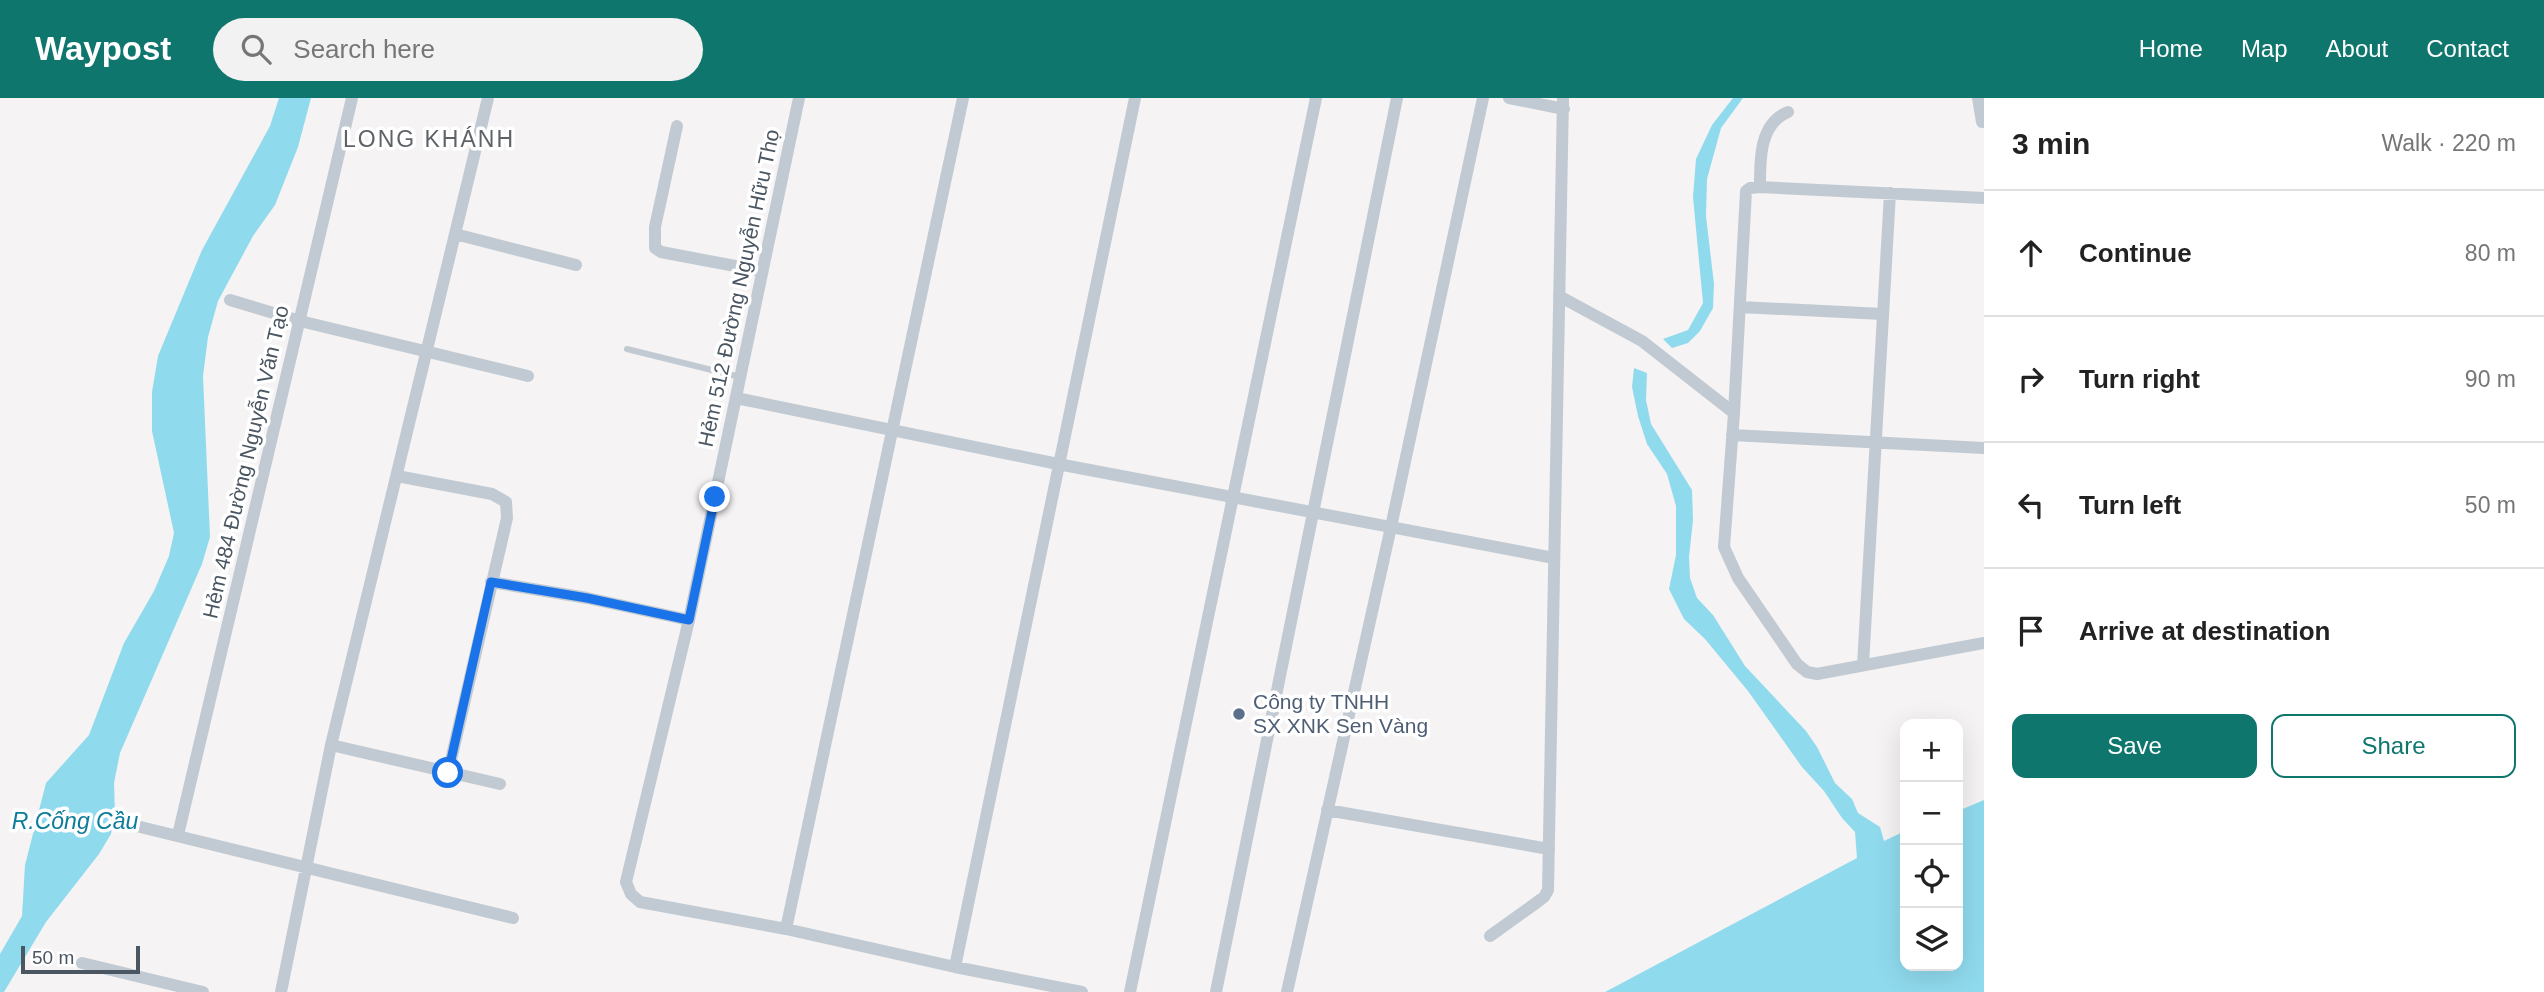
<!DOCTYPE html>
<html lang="en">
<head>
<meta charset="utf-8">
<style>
  :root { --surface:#fff; --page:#f2f2f2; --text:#222; --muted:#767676; --line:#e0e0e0; --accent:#0f766e }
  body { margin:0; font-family:Helvetica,sans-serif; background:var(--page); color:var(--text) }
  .controls { position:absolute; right:21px; bottom:21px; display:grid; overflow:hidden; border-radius:14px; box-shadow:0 7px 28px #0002 }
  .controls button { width:63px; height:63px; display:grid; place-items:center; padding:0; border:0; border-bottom:2px solid var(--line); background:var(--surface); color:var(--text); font:35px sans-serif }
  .scale { position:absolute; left:21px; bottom:18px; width:119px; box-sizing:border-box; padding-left:7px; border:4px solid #4a5661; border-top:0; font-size:19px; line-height:24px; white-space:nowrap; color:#4a5661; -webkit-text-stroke:5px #fff; paint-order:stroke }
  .stop { position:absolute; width:21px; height:21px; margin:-16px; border:5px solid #1a73e8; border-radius:50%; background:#fff }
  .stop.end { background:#1a73e8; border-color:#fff; box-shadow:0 2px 7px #0008 }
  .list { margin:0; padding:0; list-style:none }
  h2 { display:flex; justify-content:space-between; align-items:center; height:91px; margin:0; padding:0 28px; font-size:30px }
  h2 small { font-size:23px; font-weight:400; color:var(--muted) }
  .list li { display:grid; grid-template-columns:46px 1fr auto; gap:21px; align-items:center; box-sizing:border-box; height:126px; padding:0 28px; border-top:2px solid var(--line) }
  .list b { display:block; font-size:26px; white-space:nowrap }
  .list em { font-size:23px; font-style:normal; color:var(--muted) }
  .actions { display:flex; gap:14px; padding:21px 28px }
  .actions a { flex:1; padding:16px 0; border:2px solid var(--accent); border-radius:14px; text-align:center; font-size:24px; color:var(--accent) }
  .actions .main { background:var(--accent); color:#fff }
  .icon { flex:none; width:38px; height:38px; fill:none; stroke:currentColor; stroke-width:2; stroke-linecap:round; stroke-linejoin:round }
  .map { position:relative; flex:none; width:1984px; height:894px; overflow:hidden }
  header { display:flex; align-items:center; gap:42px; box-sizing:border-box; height:98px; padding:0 35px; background:var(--accent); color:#fff }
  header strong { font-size:33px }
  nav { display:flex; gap:38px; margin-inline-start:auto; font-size:24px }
  .search { width:490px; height:63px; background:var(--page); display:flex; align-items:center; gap:18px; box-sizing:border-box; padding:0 24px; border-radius:38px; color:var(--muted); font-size:26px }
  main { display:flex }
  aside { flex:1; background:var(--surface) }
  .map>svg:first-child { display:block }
</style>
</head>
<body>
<header>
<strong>Waypost</strong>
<div class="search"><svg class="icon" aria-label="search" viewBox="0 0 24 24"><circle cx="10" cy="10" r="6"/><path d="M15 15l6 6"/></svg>Search here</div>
<nav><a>Home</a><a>Map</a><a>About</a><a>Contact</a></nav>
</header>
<main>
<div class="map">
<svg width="1984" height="894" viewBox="0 0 1984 894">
  <rect width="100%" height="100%" fill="#f5f3f3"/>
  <path fill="#90daee" d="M279 0H311L298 49 275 107 253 138 218 203 208 239 203 278 210 439 202 466 120 655 114 685 115 716 111 736 99 756 46 824 4 894H0V856L22 818 25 767 46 685 89 637 124 545 154 493 169 458 174 435 152 333V294L158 258 202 152 270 28Z
    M1733 0H1743L1721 30 1707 81 1706 118 1714 186 1713 210 1700 233 1688 245 1672 250 1663 241 1688 232 1703 205 1693 99 1696 61 1712 27Z
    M1634 270 1647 275 1646 302 1651 326 1692 392 1693 422 1689 459 1690 480 1697 500 1713 517 1745 568 1806 633 1817 649 1835 685 1852 701 1858 715 1880 729 1884 743 1905 733V868H1958V713L1984 702V894H1605L1857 760 1855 734 1842 720 1824 693 1802 669 1748 593 1705 541 1684 521 1669 491 1676 457V408L1667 376 1647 346 1638 318 1632 289Z"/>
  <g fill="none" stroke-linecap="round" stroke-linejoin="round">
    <path stroke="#c1cad2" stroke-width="6" d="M627 251 740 279"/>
    <path stroke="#c1cad2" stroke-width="12" d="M799 0 689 522 626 784 631 796 640 804 786 831 955 869 1135 0
      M1509 0 1564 11
      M1978 0 1982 24
      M677 28 655 129V150L661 154 762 173
      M1760 89C1760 62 1759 26 1788 14
      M1984 100 1760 89 1750 90 1746 93 1734 315 1724 449 1738 480 1797 566 1807 574 1817 576 1984 545
      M455 136 576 167
      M1559 198 1642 243 1734 315
      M230 202 300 223 528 278
      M1740 209 1883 216
      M736 300 1058 366 1554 460
      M1732 337 1984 350
      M397 378 492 396 506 404 507 420 448 675
      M491 484 587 500 689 522
      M1863 567 1890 95
      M331 647 500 686
      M1327 712 1549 751
      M120 724 513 820
      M178 737 352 0
      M786 831 963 0
      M1490 838 1536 805 1544 799 1548 792 1563 0
      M82 865 203 894
      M955 869 1082 894
      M281 894 331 647 488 0
      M1130 894 1316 0
      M1216 894 1397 0
      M1287 894 1391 429 1483 0"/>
  </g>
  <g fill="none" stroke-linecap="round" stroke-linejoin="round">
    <path stroke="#1a73e8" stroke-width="9" d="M448 675 491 484 587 500 689 522 715 399"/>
  </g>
  <circle fill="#5c6f8a" stroke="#fff" stroke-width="2.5" cx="1239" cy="616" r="7"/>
  <g text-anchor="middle" stroke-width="7" stroke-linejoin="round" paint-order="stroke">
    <g font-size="21" fill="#4a5661" stroke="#fff">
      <text transform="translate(739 190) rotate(-78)" y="7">Hẻm 512 Đường Nguyễn Hữu Thọ</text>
      <text transform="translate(246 364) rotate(-77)" y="7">Hẻm 484 Đường Nguyễn Văn Tạo</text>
    </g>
    <g font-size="21" fill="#4e5e75" stroke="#fff" text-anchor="start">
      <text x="1253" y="611">Công ty TNHH<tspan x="1253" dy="24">SX XNK Sen Vàng</tspan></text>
    </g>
    <g font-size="23" letter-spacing="2" fill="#5f6368" stroke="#fff">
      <text x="429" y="49">LONG KHÁNH</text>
    </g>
    <g font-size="23" font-style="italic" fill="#0c7c9b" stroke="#fff">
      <text x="75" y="731">R.Cống Cầu</text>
    </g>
  </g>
</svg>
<div class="controls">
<button>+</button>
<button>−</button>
<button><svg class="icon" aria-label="locate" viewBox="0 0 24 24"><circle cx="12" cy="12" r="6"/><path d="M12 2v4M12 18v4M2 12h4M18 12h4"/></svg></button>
<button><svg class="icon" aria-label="layers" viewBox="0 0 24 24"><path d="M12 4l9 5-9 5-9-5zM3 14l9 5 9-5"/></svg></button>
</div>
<div class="scale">50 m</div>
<div class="stop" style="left:448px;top:675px"></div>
<div class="stop end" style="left:715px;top:399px"></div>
</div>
<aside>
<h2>3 min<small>Walk · 220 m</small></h2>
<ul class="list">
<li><svg class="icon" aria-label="ahead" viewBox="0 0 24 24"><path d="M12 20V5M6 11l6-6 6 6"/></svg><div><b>Continue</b></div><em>80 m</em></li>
<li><svg class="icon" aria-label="right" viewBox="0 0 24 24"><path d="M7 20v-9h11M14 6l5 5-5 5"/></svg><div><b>Turn right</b></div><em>90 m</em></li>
<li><svg class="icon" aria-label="left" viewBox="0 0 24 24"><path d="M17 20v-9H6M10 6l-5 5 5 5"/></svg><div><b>Turn left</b></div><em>50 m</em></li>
<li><svg class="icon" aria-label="arrive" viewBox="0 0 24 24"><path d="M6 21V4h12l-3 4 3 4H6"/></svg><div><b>Arrive at destination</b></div></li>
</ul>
<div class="actions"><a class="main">Save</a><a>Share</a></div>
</aside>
</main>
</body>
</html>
